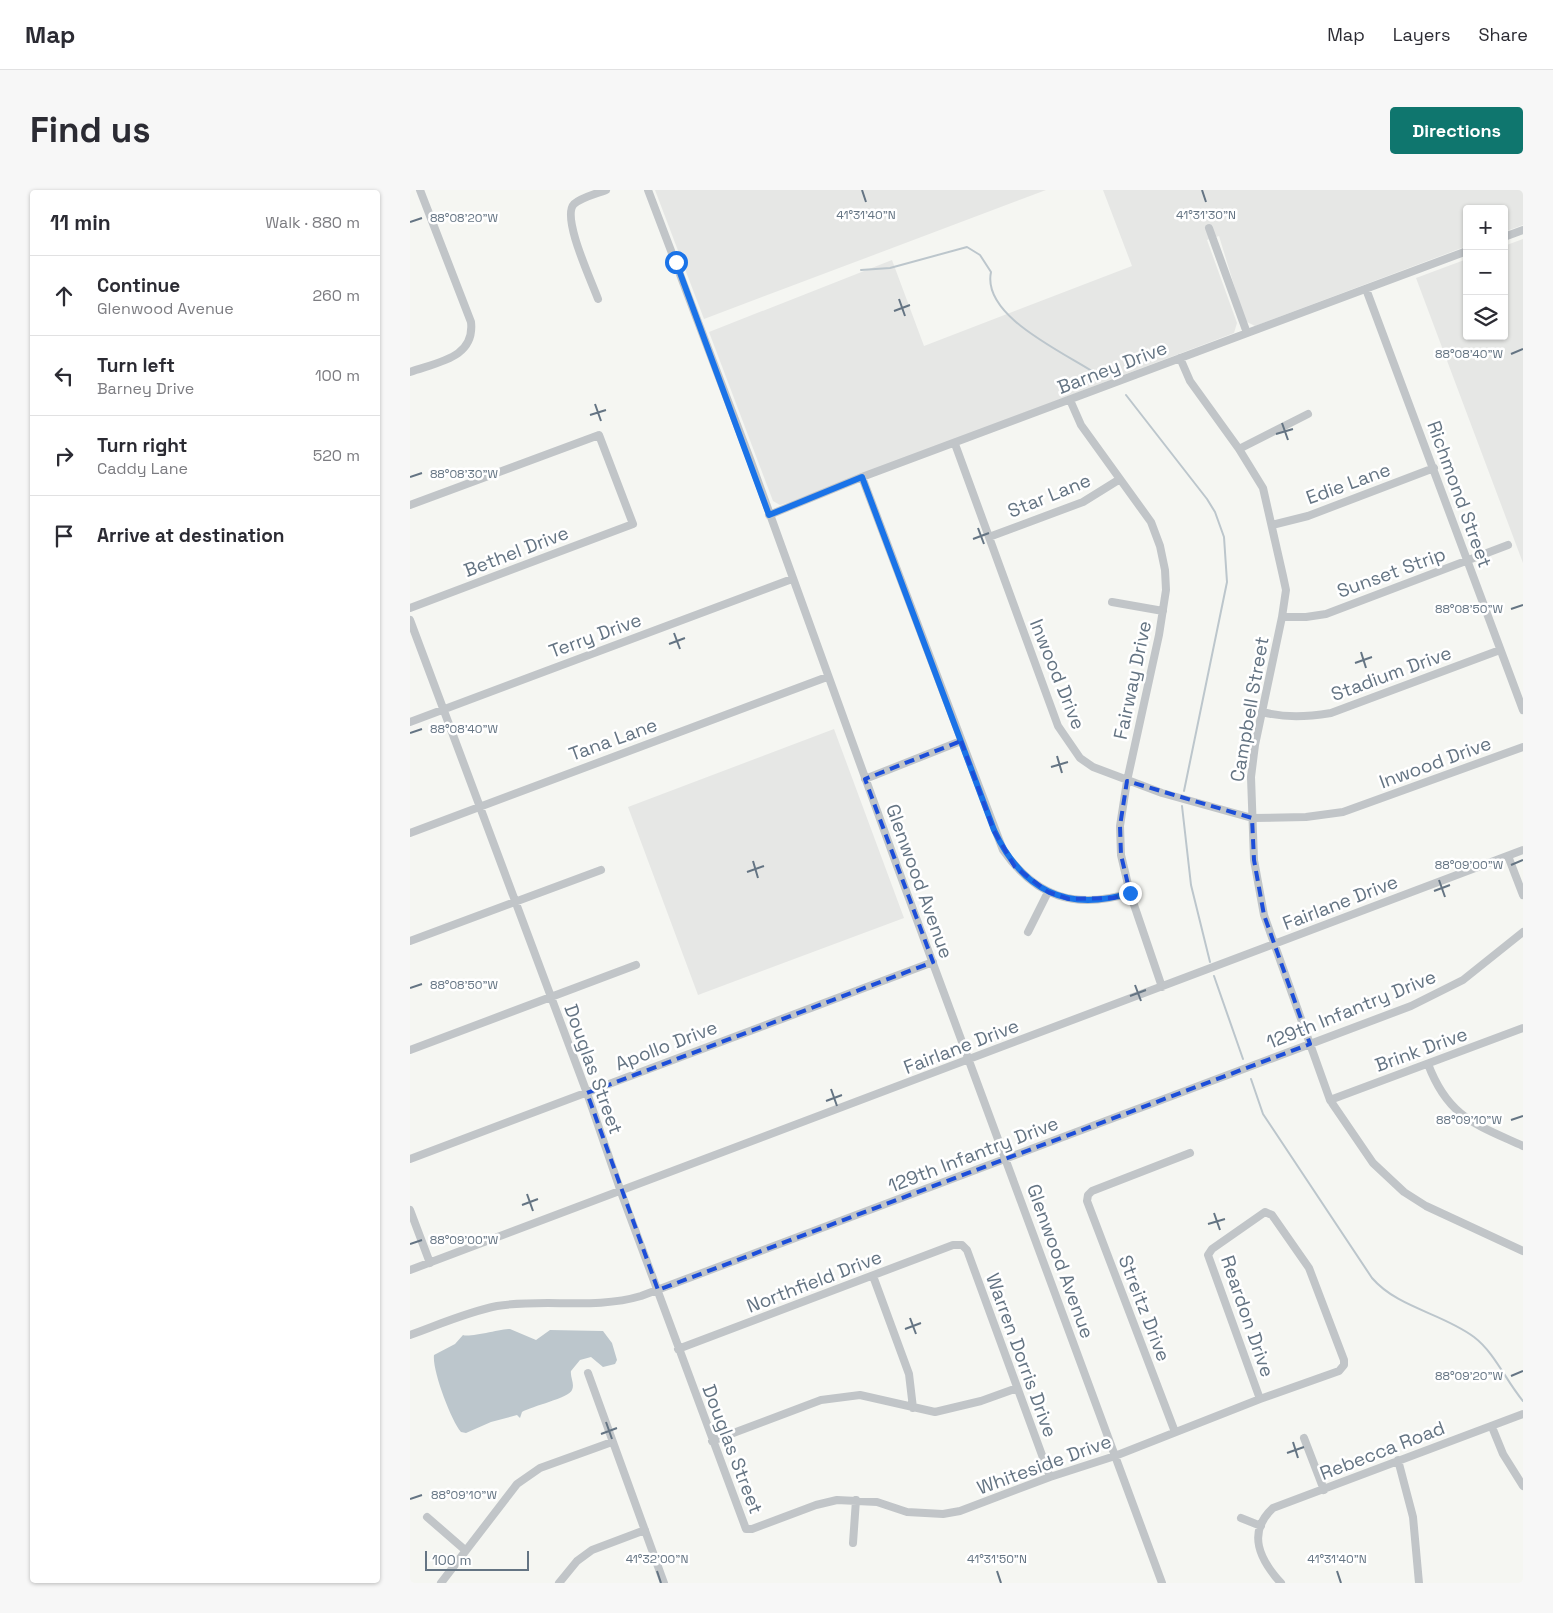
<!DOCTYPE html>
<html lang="en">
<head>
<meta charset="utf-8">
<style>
  :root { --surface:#fff; --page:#f7f7f7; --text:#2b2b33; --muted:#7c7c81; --line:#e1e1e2; --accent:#0f766e }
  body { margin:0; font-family:"Space Grotesk",sans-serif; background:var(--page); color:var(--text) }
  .controls { position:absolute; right:15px; top:15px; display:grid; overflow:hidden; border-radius:5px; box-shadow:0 1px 4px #0004 }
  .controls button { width:45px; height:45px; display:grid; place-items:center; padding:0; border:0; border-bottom:1px solid var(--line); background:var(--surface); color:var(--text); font:25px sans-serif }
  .scale { position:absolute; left:15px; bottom:12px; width:104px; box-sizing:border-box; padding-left:5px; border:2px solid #647483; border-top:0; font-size:14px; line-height:18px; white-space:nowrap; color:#647483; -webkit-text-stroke:4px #fff; paint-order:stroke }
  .stop { position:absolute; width:15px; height:15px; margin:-11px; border:4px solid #1a73e8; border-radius:50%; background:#fff }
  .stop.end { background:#1a73e8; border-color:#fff; box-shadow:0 1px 5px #0008 }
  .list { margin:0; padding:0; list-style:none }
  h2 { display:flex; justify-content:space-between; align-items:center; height:65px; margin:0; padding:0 20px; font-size:21px }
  h2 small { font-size:16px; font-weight:400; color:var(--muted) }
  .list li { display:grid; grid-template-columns:32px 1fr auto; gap:15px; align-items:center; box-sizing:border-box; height:80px; padding:0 20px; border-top:1px solid var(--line) }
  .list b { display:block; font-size:19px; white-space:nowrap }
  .list p { margin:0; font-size:16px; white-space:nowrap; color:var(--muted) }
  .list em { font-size:16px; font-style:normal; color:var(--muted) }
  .icon { flex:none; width:28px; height:28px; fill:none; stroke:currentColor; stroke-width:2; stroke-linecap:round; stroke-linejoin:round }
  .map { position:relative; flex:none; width:1113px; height:1393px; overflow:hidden; border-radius:5px }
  header { display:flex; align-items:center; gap:30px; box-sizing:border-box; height:70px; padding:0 25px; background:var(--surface); border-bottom:1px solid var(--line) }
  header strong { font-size:24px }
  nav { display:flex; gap:28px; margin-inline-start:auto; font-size:18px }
  .intro { display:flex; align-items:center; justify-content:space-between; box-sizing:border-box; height:120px; padding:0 30px }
  h1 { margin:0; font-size:35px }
  .button { padding:12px 22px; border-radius:5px; background:var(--accent); color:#fff; font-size:18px; font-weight:700 }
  main { display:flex; gap:30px; padding:0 30px }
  aside { flex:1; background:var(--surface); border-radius:5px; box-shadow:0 1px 4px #0004 }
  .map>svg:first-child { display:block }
</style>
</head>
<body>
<header>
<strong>Map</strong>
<nav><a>Map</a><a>Layers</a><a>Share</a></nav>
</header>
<div class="intro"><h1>Find us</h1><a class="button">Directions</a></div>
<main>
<aside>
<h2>11 min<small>Walk · 880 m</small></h2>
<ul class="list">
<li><svg class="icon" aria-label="ahead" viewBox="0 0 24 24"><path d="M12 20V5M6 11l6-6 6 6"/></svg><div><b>Continue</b><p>Glenwood Avenue</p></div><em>260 m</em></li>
<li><svg class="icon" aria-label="left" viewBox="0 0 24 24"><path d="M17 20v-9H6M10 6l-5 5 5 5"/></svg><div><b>Turn left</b><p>Barney Drive</p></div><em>100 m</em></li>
<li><svg class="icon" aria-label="right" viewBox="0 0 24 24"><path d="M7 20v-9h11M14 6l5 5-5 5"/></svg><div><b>Turn right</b><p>Caddy Lane</p></div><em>520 m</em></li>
<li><svg class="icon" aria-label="arrive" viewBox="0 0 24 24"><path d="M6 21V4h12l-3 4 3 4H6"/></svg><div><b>Arrive at destination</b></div></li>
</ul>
</aside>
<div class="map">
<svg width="1113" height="1393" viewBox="0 0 1113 1393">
  <rect width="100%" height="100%" fill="#f5f6f2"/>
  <path fill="#e6e7e5" d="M245 0H636L294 129Z
    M693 0H1113V35L1094 42V19H1057V56L845 136 835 131 809 46 797 50 827 133 824 143 377 313 370 315 363 311 299 142 482 70 514 156 722 76Z
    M1113 49V373L1006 88 1057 69V146H1094V56Z
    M424 539 494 728 288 805 218 617Z"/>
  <path fill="#bcc6cc" d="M100 1139 126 1150 140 1140 193 1141 202 1153 207 1170 205 1174 193 1177 181 1167 170 1170 161 1181C160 1187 165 1194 162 1200 159 1208 122 1216 112 1222L110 1228 107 1225 81 1232 56 1243 51 1242C41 1230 22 1180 24 1165L45 1154 53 1145C59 1148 90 1139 100 1139Z"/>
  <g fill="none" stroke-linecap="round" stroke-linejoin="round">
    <path stroke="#bcc6cc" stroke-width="2" d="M451 80 480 78 557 57 570 65 581 82C571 129 663 166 694 189
      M716 205 797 309 805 322 814 347 817 392 774 601
      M772 616 781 695 800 772
      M804 786 833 869
      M841 889 853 924 962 1088C988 1118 1032 1123 1064 1147 1085 1163 1096 1191 1113 1211"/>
    <path stroke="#c1c5c8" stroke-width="8" d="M238 0 340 269 487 676 752 1393
      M799 38 837 143
      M1094 47 1113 40
      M956 99 1113 520
      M188 109C182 92 151 27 164 14 172 7 186 4 196 0
      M770 168 780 191 829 259 853 298 873 386 876 400 872 427 845 555 841 587 844 670 854 725 920 910 963 973 994 1002 1016 1016 1113 1061
      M0 182C28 172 65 168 61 132L10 0
      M660 210 671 235 741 332 750 356 755 380 756 400 749 445 717 591 710 636 711 665 720 703 752 797
      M545 254 648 536 670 568 683 577 752 603 842 628 896 627 933 622 1113 557
      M829 259 898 224
      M452 287 593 660C626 707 665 720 720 703
      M0 315 189 245 223 334 0 418
      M359 325 452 287 1057 61
      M862 335 898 326 1024 278
      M579 347 673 312 710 289
      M702 412 753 421
      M872 427H896L916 424 1098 355
      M0 430 177 903 211 1002 336 1339H342L406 1315 427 1310 467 1312 497 1322 533 1324 550 1321 640 1287 705 1266 850 1209 929 1181 934 1175V1170L899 1078 862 1025 855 1022 802 1059 798 1065 850 1209
      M852 522C876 528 896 527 921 523L1090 460
      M0 532 382 389
      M455 589 551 551
      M0 643 417 487
      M1098 666 1113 705
      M618 742 638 702
      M0 751 191 680
      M0 860 226 775
      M1018 874C1038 927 1065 934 1113 956
      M920 910 1113 838
      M0 969 523 772
      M0 1020 20 1073
      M0 1080 1113 660
      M463 1086 499 1184 503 1218
      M0 1145C28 1135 57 1122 87 1116 135 1108 184 1120 231 1106L1001 816 1053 790 1113 742
      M268 1159 543 1055H552L557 1060 640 1287
      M178 1183 254 1393
      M1082 1237 1093 1264 1113 1296
      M765 1242 677 1011 678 1005 682 1001 780 963
      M894 1248 914 1300
      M302 1251 411 1210 450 1205 525 1222 571 1211 607 1198
      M988 1270 1003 1327 1009 1393
      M17 1327 55 1360
      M831 1328 851 1336
      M443 1353 446 1310
      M31 1393 107 1294 130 1278 202 1252
      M149 1393 167 1371 182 1360 235 1340
      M871 1393C850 1370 836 1343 863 1318L1113 1224"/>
  </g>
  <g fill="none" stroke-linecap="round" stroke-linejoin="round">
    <path stroke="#1a73e8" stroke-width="6" d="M266 72 359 325 452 287 584 640C612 700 656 723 720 703"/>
  </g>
  <path fill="none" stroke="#1d4ed8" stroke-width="4" stroke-dasharray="10 6" stroke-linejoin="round" d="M551 551 584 641 605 677 638 702 659 709 703 708 720 703 711 665 710 636 717 591 842 628 844 670 854 725 900 854 248 1100 177 903 523 772 455 589Z"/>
  <path fill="none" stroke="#647483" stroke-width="2" d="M452 0 456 12M792 0 796 12M0 32 12 28M489 109 495 126M484 121 500 115M1101 164 1113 159M185 214 191 231M180 225 196 220M872 233 878 250M866 244 883 239M0 287 12 283M568 338 574 354M563 349 579 343M1101 419 1113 415M264 443 270 459M259 454 275 448M951 462 956 478M945 473 962 467M0 543 12 539M647 566 652 583M641 577 658 572M343 671 348 688M1101 675 1113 670M337 682 354 676M1029 690 1035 707M1024 701 1040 695M725 795 731 811M0 798 12 794M720 806 736 800M421 899 427 916M416 911 432 905M1101 930 1113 926M117 1004 123 1021M112 1015 128 1009M804 1023 810 1040M798 1034 815 1029M0 1054 12 1050M500 1128 506 1144M495 1139 511 1133M1101 1186 1113 1181M196 1232 202 1249M191 1244 207 1238M883 1252 888 1268M877 1263 894 1257M0 1309 12 1305M247 1381 251 1393M587 1381 591 1393M927 1381 931 1393"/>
  <g text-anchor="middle" stroke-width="5" stroke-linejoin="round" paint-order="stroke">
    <g font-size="19" fill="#647483" stroke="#fff">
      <text transform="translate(702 177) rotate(-21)" y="7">Barney Drive</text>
      <text transform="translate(938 293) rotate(-20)" y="7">Edie Lane</text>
      <text transform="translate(1050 304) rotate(70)" y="7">Richmond Street</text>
      <text transform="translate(639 305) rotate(-22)" y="7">Star Lane</text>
      <text transform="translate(106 361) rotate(-21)" y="7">Bethel Drive</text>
      <text transform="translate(981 382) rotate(-20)" y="7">Sunset Strip</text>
      <text transform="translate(185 445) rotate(-20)" y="7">Terry Drive</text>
      <text transform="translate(981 483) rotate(-20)" y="7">Stadium Drive</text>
      <text transform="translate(648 484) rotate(68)" y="7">Inwood Drive</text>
      <text transform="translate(722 490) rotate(-78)" y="7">Fairway Drive</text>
      <text transform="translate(839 519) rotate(-80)" y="7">Campbell Street</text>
      <text transform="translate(203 549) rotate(-20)" y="7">Tana Lane</text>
      <text transform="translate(1025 572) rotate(-20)" y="7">Inwood Drive</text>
      <text transform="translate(510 691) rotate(70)" y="7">Glenwood Avenue</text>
      <text transform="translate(930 712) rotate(-21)" y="7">Fairlane Drive</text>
      <text transform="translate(941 819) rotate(-22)" y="7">129th Infantry Drive</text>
      <text transform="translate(256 855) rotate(-21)" y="7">Apollo Drive</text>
      <text transform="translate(551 856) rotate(-21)" y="7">Fairlane Drive</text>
      <text transform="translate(1011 859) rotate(-20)" y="7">Brink Drive</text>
      <text transform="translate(184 879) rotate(70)" y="7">Douglas Street</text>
      <text transform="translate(563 964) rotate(-21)" y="7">129th Infantry Drive</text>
      <text transform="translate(651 1071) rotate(70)" y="7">Glenwood Avenue</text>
      <text transform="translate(404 1091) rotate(-21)" y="7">Northfield Drive</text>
      <text transform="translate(735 1118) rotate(69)" y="7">Streitz Drive</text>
      <text transform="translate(838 1126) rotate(71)" y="7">Reardon Drive</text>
      <text transform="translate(612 1165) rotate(70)" y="7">Warren Dorris Drive</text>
      <text transform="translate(323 1259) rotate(69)" y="7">Douglas Street</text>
      <text transform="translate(972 1260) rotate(-21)" y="7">Rebecca Road</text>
      <text transform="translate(634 1274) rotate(-20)" y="7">Whiteside Drive</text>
    </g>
  </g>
  <g font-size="12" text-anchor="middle" fill="#647483" stroke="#fff" stroke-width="5" stroke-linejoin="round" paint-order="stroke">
    <text x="456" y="29">41°31'40"N</text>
    <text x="796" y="29">41°31'30"N</text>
    <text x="54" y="32">88°08'20"W</text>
    <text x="1059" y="168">88°08'40"W</text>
    <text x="54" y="288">88°08'30"W</text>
    <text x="1059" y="423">88°08'50"W</text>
    <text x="54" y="543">88°08'40"W</text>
    <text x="1059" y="679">88°09'00"W</text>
    <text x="54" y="799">88°08'50"W</text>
    <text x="1059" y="934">88°09'10"W</text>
    <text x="54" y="1054">88°09'00"W</text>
    <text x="1059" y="1190">88°09'20"W</text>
    <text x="54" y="1309">88°09'10"W</text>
    <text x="247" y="1373">41°32'00"N</text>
    <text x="587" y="1373">41°31'50"N</text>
    <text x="927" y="1373">41°31'40"N</text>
  </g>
</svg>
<div class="controls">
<button>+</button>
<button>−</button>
<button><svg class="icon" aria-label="layers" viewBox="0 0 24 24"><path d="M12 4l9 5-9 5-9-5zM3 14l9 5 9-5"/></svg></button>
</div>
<div class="scale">100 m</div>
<div class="stop" style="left:266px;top:72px"></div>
<div class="stop end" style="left:720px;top:703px"></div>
</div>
</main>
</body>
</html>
